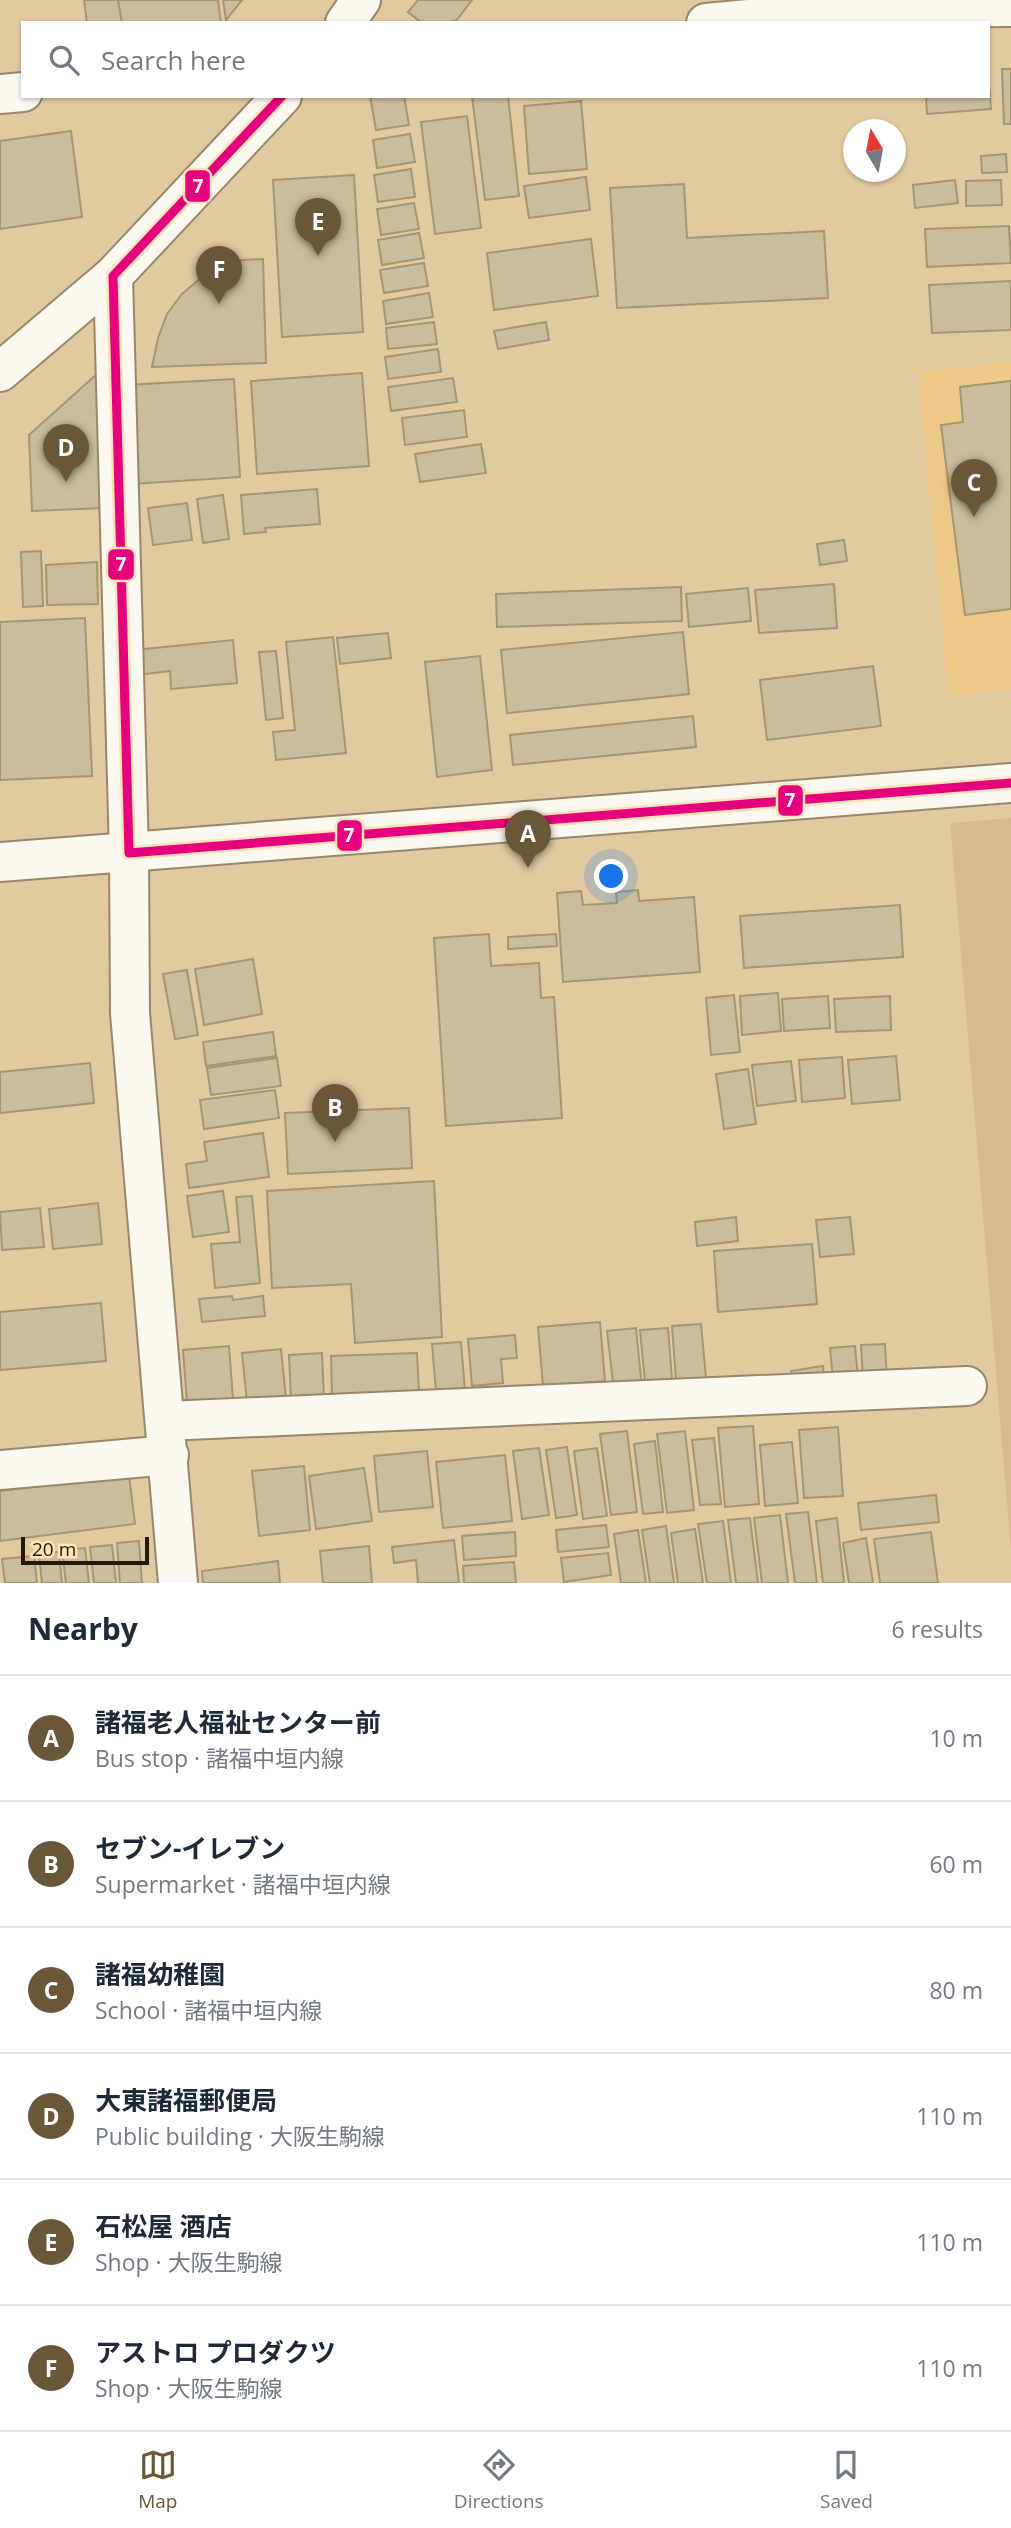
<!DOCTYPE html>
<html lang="en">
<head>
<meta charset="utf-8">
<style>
  :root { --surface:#fff; --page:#f2f2f3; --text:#1f2937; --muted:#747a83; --line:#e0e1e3; --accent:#685739 }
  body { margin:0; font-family:"Open Sans","Noto Sans JP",sans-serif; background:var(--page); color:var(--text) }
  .compass { position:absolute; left:843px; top:119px; width:63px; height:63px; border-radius:50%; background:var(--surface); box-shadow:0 2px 5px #0004; rotate:350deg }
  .scale { position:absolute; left:21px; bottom:18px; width:128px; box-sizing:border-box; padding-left:7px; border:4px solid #261901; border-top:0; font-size:19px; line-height:24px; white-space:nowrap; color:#261901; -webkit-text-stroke:5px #fde3b6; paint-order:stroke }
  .you { position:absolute; left:612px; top:877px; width:24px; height:24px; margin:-18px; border:5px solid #fff; border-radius:50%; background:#1a73e8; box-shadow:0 0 0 10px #1a73e833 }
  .badge { display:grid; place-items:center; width:46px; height:46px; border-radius:50%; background:var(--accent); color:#fff; font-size:23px; font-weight:700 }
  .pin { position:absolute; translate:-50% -58px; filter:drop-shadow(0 2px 4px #0008) }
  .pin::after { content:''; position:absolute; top:37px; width:24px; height:21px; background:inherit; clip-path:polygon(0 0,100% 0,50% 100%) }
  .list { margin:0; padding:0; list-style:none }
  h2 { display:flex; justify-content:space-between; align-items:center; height:91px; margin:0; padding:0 28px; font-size:30px }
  h2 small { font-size:23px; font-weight:400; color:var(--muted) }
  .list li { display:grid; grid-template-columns:46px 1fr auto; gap:21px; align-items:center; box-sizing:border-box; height:126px; padding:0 28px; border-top:2px solid var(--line) }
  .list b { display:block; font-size:26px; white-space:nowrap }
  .list p { margin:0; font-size:23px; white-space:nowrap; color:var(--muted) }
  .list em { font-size:23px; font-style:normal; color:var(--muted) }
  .icon { flex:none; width:38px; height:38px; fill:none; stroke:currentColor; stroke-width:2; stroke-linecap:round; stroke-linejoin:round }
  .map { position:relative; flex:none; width:1011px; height:1583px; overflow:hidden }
  .search { position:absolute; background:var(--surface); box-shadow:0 2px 5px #0004; left:21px; right:21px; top:21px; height:77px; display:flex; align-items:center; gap:18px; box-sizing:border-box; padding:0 24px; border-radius:0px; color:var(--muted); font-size:26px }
  .sheet { height:847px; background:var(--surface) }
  nav { display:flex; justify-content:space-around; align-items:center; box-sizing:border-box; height:98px; border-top:2px solid var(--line); background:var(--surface); font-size:19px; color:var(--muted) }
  nav a { display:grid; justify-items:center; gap:4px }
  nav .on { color:var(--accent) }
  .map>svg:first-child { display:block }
</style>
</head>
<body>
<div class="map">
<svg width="1011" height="1583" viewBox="0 0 1011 1583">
  <rect width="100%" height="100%" fill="#e2caa0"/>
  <path fill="#eec886" d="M1011 362V689L948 695 918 371Z"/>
  <path fill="#d5bc8e" d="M1011 818V1550L950 823Z"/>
  <path fill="#cabd9e" stroke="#a39671" stroke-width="2" d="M84 0H118L122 23H87Z
    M118 0H218L221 23H122Z
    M223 0H242L226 20Z
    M418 0H472L456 21 445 23H422L408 12Z
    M1002 69H1011V124H1004Z
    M988 71 991 109 927 114 926 96H988Z
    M370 96H404L409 125 376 130Z
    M472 96H508L519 196 485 200Z
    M581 101 587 169 529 174 524 106Z
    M467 116 481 228 435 234 421 122Z
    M71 131 82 217 0 229V141Z
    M410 134 415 162 377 168 373 140Z
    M1006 154 1007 172 982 173 981 156Z
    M411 169 415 197 378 202 374 175Z
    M354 175 363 332 282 337 273 180Z
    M586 177 590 210 529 218 524 186Z
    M955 180 958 203 915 208 913 185Z
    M1001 180 1002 205 966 206V181Z
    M684 184 687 238 824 231 828 298 617 308 610 188Z
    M414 203 419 229 381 235 377 209Z
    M1009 226 1011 263 927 267 925 229Z
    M419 233 424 258 382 265 378 240Z
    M591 239 598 296 494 310 487 253Z
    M263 259 266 363 152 367 158 338 167 314 182 294 202 277 222 267 242 260Z
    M424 263 428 286 384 293 380 270Z
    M1011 281V330L932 333 929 285Z
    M429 293 433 317 386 324 383 301Z
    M434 322 437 344 388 349 386 328Z
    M546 322 549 340 498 349 494 331Z
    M438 349 441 372 388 379 385 357Z
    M362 373 369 466 257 474 251 381Z
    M97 374 103 508 32 511 29 435Z
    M453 378 457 402 391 411 388 387Z
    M234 379 240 477 132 484 126 385Z
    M1011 381V609L965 615 941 425 963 422 960 387Z
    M464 410 467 437 405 445 402 418Z
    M481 444 486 473 420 482 415 454Z
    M317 489 320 524 265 528 266 532 244 534 241 495Z
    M223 495 229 539 203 543 197 499Z
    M187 503 192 540 153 545 148 508Z
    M844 540 847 561 820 565 817 544Z
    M41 551 43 606 23 607 21 552Z
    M97 562 98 604 47 605 46 565Z
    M834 584 837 628 759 633 755 590Z
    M681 587 682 621 497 627 496 594Z
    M748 588 751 621 689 627 686 594Z
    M85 618 92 776 0 780V622Z
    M683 632 689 694 507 713 501 650Z
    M388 633 391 658 340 664 337 638Z
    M333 637 346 753 276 760 273 732 295 730 286 642Z
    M233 640 237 683 171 689 170 671 138 675 135 650Z
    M276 651 283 718 266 720 259 652Z
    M480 656 492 770 437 777 425 662Z
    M873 666 881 726 767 740 760 680Z
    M693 716 696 747 513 765 510 735Z
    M638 890 639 901 694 897 700 972 563 982 557 893 581 891 583 905 617 903 616 892Z
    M900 905 903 957 744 968 740 916Z
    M489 934 491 966 539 963 541 998 554 997 562 1118 446 1126 434 938Z
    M556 934 557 946 508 949V937Z
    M253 959 262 1014 204 1025 195 969Z
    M187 970 198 1035 175 1039 163 974Z
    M778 993 781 1031 742 1035 740 996Z
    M734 995 740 1052 711 1055 706 998Z
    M828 996 830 1028 784 1031 782 999Z
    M890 996 891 1030 836 1032 834 999Z
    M273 1032 276 1056 206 1066 203 1042Z
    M896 1056 900 1100 852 1104 848 1060Z
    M842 1057 845 1098 802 1102 799 1060Z
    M277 1058 281 1086 211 1095 207 1068Z
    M791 1061 796 1101 757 1106 752 1065Z
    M90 1063 94 1103 0 1113V1072Z
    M748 1069 756 1124 724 1129 716 1074Z
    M275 1090 279 1118 204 1129 200 1100Z
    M409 1108 412 1168 288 1174 285 1113Z
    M263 1133 269 1177 189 1188 186 1164 207 1161 204 1142Z
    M434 1181 442 1337 355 1343 351 1284 272 1288 267 1191Z
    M223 1191 229 1232 193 1237 187 1196Z
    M252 1196 260 1283 215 1288 211 1244 240 1242 236 1197Z
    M98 1203 102 1244 53 1249 49 1209Z
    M40 1208 44 1247 2 1250 0 1212Z
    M736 1217 738 1241 697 1246 695 1222Z
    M850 1217 854 1254 820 1257 816 1220Z
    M812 1244 817 1304 718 1312 714 1251Z
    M232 1296 233 1300 263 1296 265 1316 202 1322 199 1299Z
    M101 1303 106 1361 0 1370V1312Z
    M600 1322 605 1381 543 1386 538 1327Z
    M701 1324 706 1378 676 1380 672 1326Z
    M636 1328 642 1388 614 1391 607 1331Z
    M668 1328 672 1379 645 1382 640 1330Z
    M515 1335 517 1358 501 1359 503 1383 472 1386 468 1339Z
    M461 1342 465 1391 436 1392 432 1344Z
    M885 1344 887 1379 863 1380 861 1345Z
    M229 1346 233 1399 187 1402 183 1350Z
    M855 1346 858 1378 833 1379 830 1348Z
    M281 1349 286 1398 247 1402 242 1353Z
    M322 1353 324 1398 291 1400 289 1355Z
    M417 1353 419 1392 332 1396 331 1356Z
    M823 1366 825 1383 794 1387 791 1371Z
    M753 1426 759 1504 725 1507 718 1428Z
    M838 1427 843 1496 804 1498 799 1430Z
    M627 1431 637 1512 611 1515 600 1434Z
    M685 1431 694 1510 667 1513 657 1434Z
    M714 1438 721 1504 700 1505 692 1440Z
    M655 1441 663 1512 643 1514 634 1444Z
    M792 1442 798 1503 765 1506 760 1445Z
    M567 1447 577 1515 556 1518 546 1450Z
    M539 1448 549 1515 522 1519 513 1451Z
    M597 1448 607 1516 583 1519 574 1451Z
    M427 1451 433 1507 379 1512 374 1456Z
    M505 1455 512 1521 443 1528 436 1462Z
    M304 1466 310 1530 259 1536 252 1471Z
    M364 1468 372 1521 316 1529 309 1476Z
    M129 1475 135 1524 0 1541V1491Z
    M936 1495 939 1522 861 1530 858 1503Z
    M808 1512 817 1583H795L786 1514Z
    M780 1515 788 1583H762L754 1518Z
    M750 1518 758 1583H736L728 1520Z
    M837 1518 844 1583H823L816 1521Z
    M723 1521 731 1583H707L698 1524Z
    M606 1525 609 1547 558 1552 556 1530Z
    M666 1526 674 1583H650L642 1530Z
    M695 1529 703 1583H678L671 1533Z
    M638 1530 646 1583H621L614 1534Z
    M515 1532 516 1556 464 1560 462 1536Z
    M931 1532 938 1583H880L874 1539Z
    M866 1538 873 1583H849L843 1543Z
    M454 1540 459 1583H418L416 1560 394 1563 392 1547Z
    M139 1541 142 1583H120L117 1543Z
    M112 1545 116 1583H94L90 1547Z
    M369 1546 372 1583H323L320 1551Z
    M85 1548 89 1583H66L62 1550Z
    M59 1552 62 1583H42L39 1554Z
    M608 1553 611 1575 564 1582 561 1558Z
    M34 1556 37 1583H5L2 1559Z
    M278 1561 280 1583H203L202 1571Z
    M514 1562 516 1583H464L463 1566Z"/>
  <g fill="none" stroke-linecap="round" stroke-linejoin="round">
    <g stroke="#988768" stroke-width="42">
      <path id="minor" d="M706 23 864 8 1011 7
        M0 94 23 92
        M113 276 129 853 130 1013 178 1583
        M166 1421 967 1386
        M0 1470 169 1455"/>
    </g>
    <g stroke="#988768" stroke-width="42">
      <path id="tertiary" d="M0 862 1011 783"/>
    </g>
    <g stroke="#988768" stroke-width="42">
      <path id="primary" d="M345 23 361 0
        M0 372 113 276 282 96"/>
    </g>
    <use href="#minor" stroke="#fbf7f1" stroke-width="38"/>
    <use href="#tertiary" stroke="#fbf7f1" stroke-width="38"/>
    <use href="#primary" stroke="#fbf7f1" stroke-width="38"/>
    <g stroke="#fde3b6" stroke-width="14">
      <path id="bus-1" d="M113 276 129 853
        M113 276 282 96
        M129 853 1011 783"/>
    </g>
    <use href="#bus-1" stroke="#e5007d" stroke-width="9"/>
  </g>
  <g stroke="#fde3b6" stroke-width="2.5">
    <rect x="184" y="169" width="27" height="34" rx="7" fill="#e5007d"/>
    <rect x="107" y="548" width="28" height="33" rx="7" fill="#e5007d"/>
    <rect x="777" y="784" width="27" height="33" rx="7" fill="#e5007d"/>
    <rect x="336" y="819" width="27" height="33" rx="7" fill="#e5007d"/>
  </g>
  <g font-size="19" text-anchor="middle" font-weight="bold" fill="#fff">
    <text x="198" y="193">7</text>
    <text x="121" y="571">7</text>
    <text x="790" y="807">7</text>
    <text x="349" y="842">7</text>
  </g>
</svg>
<svg class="compass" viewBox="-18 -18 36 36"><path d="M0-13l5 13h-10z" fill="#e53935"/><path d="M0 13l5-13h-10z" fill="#747a83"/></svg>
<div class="scale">20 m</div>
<div class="you"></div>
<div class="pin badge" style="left:528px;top:868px">A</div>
<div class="pin badge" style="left:335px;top:1142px">B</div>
<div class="pin badge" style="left:974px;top:517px">C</div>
<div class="pin badge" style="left:66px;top:482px">D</div>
<div class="pin badge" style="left:318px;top:256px">E</div>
<div class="pin badge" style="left:219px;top:304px">F</div>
<div class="search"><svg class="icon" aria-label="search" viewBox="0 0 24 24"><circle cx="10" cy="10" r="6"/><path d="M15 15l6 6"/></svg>Search here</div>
</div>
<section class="sheet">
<h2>Nearby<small>6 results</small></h2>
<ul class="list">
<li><span class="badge">A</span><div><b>諸福老人福祉センター前</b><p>Bus stop · 諸福中垣内線</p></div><em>10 m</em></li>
<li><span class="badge">B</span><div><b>セブン-イレブン</b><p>Supermarket · 諸福中垣内線</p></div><em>60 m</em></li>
<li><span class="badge">C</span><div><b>諸福幼稚園</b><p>School · 諸福中垣内線</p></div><em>80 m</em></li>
<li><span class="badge">D</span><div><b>大東諸福郵便局</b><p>Public building · 大阪生駒線</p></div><em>110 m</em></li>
<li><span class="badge">E</span><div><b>石松屋 酒店</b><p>Shop · 大阪生駒線</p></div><em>110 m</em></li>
<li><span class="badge">F</span><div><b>アストロ プロダクツ</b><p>Shop · 大阪生駒線</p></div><em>110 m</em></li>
</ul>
</section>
<nav>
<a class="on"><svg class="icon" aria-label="map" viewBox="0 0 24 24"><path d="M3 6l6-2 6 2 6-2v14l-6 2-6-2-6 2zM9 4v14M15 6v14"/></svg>Map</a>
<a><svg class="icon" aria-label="directions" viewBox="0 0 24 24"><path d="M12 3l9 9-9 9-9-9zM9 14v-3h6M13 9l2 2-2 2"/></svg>Directions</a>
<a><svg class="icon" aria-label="saved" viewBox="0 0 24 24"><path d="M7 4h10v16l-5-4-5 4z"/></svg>Saved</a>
</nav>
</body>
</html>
